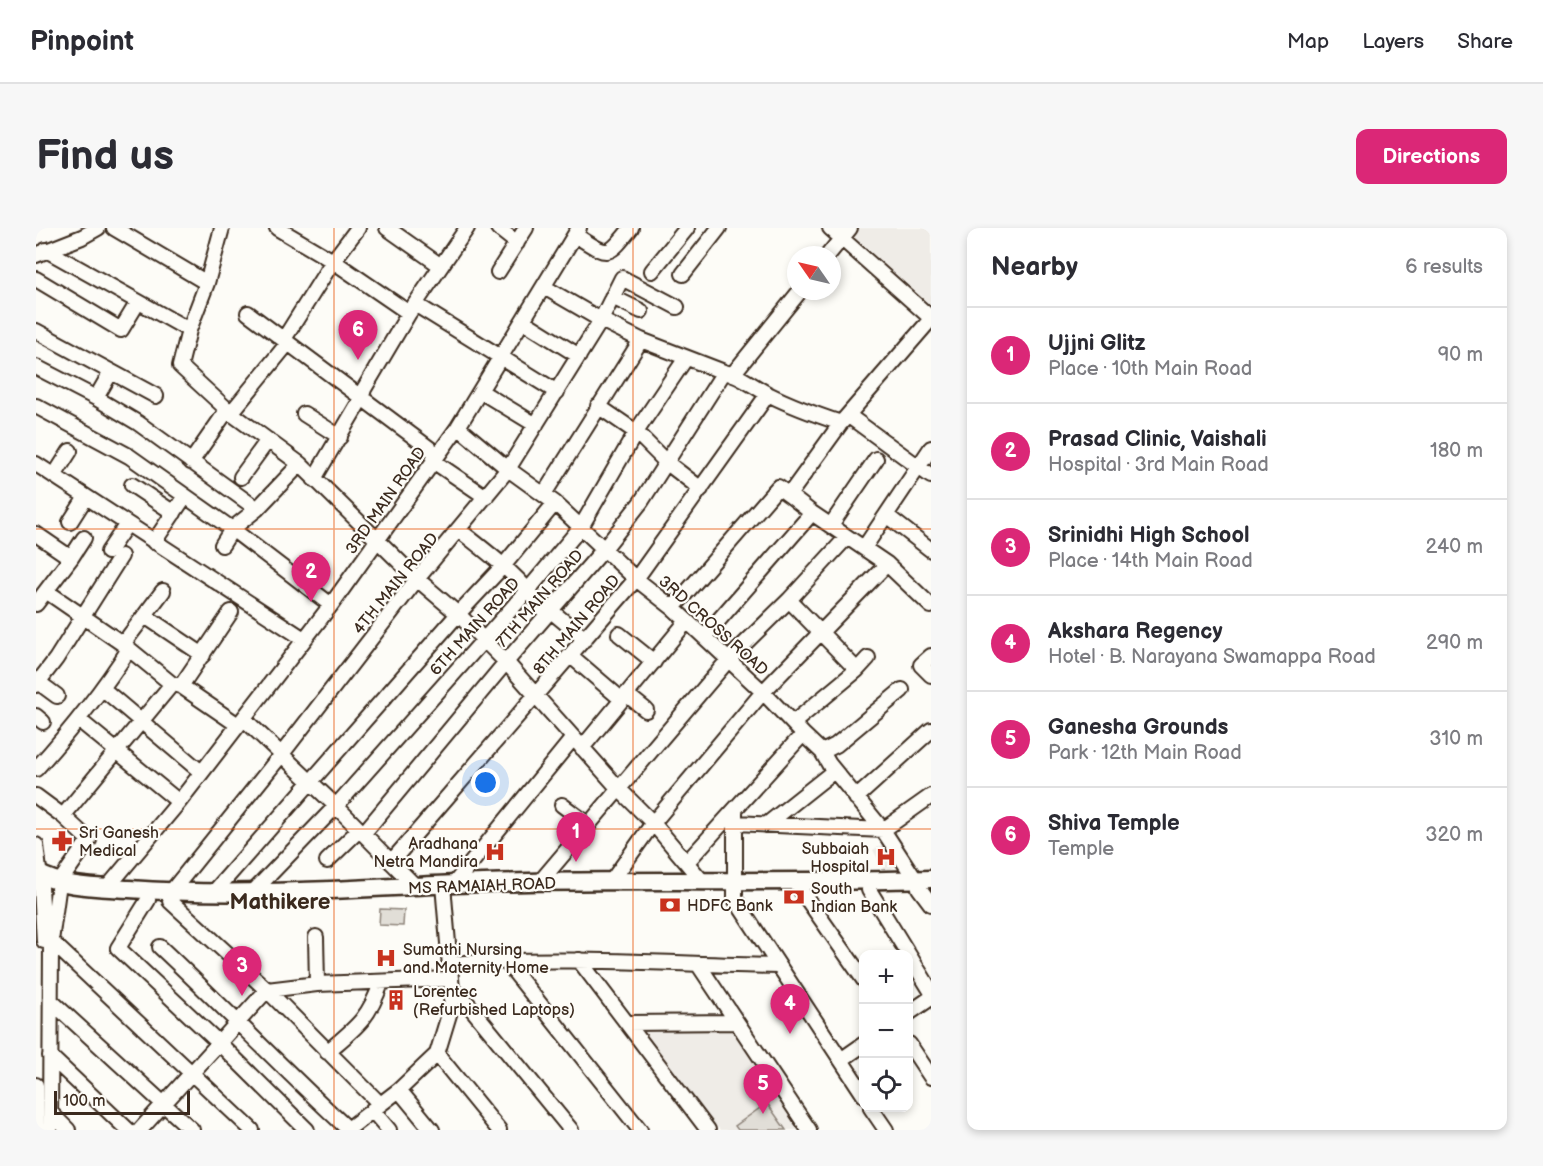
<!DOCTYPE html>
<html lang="en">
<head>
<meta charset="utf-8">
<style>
  :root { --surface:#fff; --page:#f7f7f7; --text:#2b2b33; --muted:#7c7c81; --line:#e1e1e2; --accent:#db2777 }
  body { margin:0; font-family:"Balsamiq Sans",sans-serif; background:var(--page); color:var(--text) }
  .controls { position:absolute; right:18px; bottom:18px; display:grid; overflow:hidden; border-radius:12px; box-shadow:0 3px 9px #0003 }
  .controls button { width:54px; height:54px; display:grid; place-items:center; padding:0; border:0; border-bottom:2px solid var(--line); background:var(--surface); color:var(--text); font:30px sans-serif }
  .compass { position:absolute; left:751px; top:18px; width:54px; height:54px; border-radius:50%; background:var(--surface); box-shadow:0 3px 9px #0003; rotate:304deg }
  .scale { position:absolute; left:18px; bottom:15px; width:136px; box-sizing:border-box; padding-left:6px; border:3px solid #3b2a1e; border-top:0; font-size:16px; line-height:21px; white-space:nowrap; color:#3b2a1e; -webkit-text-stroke:4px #fdfcf7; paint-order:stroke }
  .you { position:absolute; left:450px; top:555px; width:21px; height:21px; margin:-15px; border:4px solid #fff; border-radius:50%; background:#1a73e8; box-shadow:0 0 0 9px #1a73e833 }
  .badge { display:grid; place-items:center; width:39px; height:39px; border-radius:50%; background:var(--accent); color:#fff; font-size:20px; font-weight:700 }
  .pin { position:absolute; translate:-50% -50px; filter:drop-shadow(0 2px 3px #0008) }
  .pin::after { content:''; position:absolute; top:32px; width:21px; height:18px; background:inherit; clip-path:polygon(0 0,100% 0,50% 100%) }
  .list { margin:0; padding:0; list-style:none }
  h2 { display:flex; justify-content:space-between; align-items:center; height:78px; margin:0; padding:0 24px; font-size:26px }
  h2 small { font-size:20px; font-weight:400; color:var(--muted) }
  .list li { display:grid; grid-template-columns:39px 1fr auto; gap:18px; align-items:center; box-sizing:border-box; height:96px; padding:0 24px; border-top:2px solid var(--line) }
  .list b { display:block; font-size:22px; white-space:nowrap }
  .list p { margin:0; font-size:20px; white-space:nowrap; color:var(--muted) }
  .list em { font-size:20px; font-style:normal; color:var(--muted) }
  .icon { flex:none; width:33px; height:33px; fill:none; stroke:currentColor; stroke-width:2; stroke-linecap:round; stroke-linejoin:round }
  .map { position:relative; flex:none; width:895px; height:902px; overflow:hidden; border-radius:12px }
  header { display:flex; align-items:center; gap:36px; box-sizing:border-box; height:84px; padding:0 30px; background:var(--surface); border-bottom:2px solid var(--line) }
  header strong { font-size:28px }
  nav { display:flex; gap:33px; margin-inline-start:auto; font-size:21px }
  .intro { display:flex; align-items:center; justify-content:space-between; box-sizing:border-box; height:144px; padding:0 36px }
  h1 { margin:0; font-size:42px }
  .button { padding:15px 27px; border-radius:12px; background:var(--accent); color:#fff; font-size:21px; font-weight:700 }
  main { display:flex; gap:36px; padding:0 36px }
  aside { flex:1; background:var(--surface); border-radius:12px; box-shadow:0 3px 9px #0003 }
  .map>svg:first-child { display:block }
</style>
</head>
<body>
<header>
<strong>Pinpoint</strong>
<nav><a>Map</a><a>Layers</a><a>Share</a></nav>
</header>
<div class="intro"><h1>Find us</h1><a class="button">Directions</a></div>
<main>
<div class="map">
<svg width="895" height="902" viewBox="0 0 895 902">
  <rect width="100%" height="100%" fill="#fdfcf7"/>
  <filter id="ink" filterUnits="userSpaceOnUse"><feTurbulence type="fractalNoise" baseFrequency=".0167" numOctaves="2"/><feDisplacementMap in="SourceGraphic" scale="12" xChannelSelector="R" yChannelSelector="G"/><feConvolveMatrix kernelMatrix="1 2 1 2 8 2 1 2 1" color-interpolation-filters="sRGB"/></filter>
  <g filter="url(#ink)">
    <path fill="#efece7" d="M821 0H895V77L816 7Z
      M852 614 864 636 849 644 837 622Z
      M601 801 701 802 767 902H684Z"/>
    <path fill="#e1ded7" stroke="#8e847a" stroke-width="1.5" d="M344 681 368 682 367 698 343 697Z
      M731 875 750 902H702L699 898Z"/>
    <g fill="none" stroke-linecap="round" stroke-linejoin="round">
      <g stroke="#3b2a1e" stroke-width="18">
        <path id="minor" d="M78 0 171 55
          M186 0 171 55 153 102 144 138 195 185 264 236 381 351 422 386 470 434 584 562 617 595 666 653
          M241 0 297 33 373 85
          M351 0 405 38
          M462 0 481 15
          M794 0 895 90
          M539 7C572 27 570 32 595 0
          M10 22 153 102
          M0 27 46 9 62 0
          M792 27 814 0
          M616 43 651 0
          M462 44 490 0
          M647 46 683 0
          M0 51 85 102 102 74
          M508 59 565 92 605 112 688 144C705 147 719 160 734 167 758 179 781 187 805 195
          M576 69 605 83
          M379 76 521 164
          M212 85 401 226
          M487 93 543 128
          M0 103 120 168
          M248 111 297 33 322 0
          M0 139 60 170 102 195 221 281
          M697 146 764 63
          M444 163 500 197
          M60 170 75 144
          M0 178 93 228 196 301 295 377
          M562 178 600 204 630 234 665 261
          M195 185 252 115
          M268 186 304 209
          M813 188 895 248
          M422 199 472 241 519 275 600 351 637 380 727 464 767 506 786 524 793 536 847 602 879 651
          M397 233 450 269
          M155 234 192 181
          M0 236 268 411
          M18 248 34 223
          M205 249 232 212
          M278 251 325 171 328 161 373 85 431 0
          M96 257 138 285
          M508 266 605 112
          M753 267 776 285 851 336 895 378
          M850 287 895 322
          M34 294 50 269
          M795 297 840 231
          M423 302C459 330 484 349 511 386
          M0 306 35 330
          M118 314 149 268
          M186 317 196 301 221 281 264 236
          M828 320 895 220
          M72 324 91 296
          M10 363 87 416 136 456 145 458 202 497
          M753 372 821 442
          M0 376 35 330 48 310
          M637 380 742 259 753 267 805 195 895 91
          M514 382 549 411
          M109 388 167 427
          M583 406 618 434
          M668 409 776 285
          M87 416 127 363
          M535 428 585 471
          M895 428 885 437 895 447
          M2 454 21 468
          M0 457 20 431 85 328
          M145 458 195 384
          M67 461 165 544
          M590 466 610 482
          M0 488 7 494
          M208 491 300 578 380 659
          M43 492 143 574
          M757 495 821 442 832 430
          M546 520 651 393
          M786 524 800 517 866 462
          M0 541C34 503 65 465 93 421
          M0 568 27 588 136 456
          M820 570 895 502
          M526 577 553 597
          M699 581V671L828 867
          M700 595 847 602
          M730 597 798 543
          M847 602 895 568
          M327 606 470 434 568 321 605 274 688 144
          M0 617 5 659 8 713
          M291 633 323 602
          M355 634 600 351 732 166
          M651 634 767 506
          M575 654 617 595 727 464 851 336
          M503 655 693 431 753 372 811 309
          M418 656 537 510
          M71 660 143 574 295 377 422 199 543 0
          M883 660 895 676
          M764 661 828 752
          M833 662 895 763
          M218 663 300 578 493 361 545 299 600 204 650 130
          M135 664 245 527 381 351 472 241 565 92 586 50 641 79
          M178 664 422 386 468 337 519 275
          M112 672 82 720 183 815 271 902
          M134 673 231 762 344 876
          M280 709 281 756
          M15 713 216 902
          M124 719C188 779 248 842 312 901
          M469 732 604 902
          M543 732 672 902
          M413 736C523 728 633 736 743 738
          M662 736 773 902
          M416 762 427 770 535 902
          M15 773 156 902
          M873 785 895 770
          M591 795 700 794
          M873 816 895 849
          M291 824C319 800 333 791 345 755
          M401 826 463 902
          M14 828 92 902
          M805 832 828 816
          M0 857V902
          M363 862 396 902
          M835 880 850 902
          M336 882 353 902
          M14 884 32 902
          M14 902 15 713 23 655 53 612 27 588
          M104 902 231 762 281 756 414 751
          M311 902 363 862 401 826 415 780 416 762 407 657"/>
      </g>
      <g stroke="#3b2a1e" stroke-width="21">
        <path id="major" d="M0 644C27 660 62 659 93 661 201 669 311 661 419 656 578 650 736 656 895 651"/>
      </g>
      <use href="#minor" stroke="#fdfcf7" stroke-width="14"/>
      <use href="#major" stroke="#fdfcf7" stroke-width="16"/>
    </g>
  </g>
  <path fill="none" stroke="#e8590c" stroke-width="1.5" stroke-opacity="0.55" d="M298 0V902M597 0V902M0 301H895M0 601H895"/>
  <defs>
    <g id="pharmacy-bare" transform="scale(1.62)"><path d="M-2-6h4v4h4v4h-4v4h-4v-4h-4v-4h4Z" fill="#c8321e" stroke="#fdfcf7" stroke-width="2.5" paint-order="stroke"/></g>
    <g id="hospital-bare" transform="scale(1.62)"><path d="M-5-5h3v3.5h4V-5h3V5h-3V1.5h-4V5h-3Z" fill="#c8321e" stroke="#fdfcf7" stroke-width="2.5" paint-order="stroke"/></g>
    <g id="bank-bare" transform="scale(1.62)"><path d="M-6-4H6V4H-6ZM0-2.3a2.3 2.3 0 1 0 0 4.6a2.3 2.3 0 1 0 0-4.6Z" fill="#c8321e" stroke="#fdfcf7" stroke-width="2.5" paint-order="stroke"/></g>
    <g id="building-bare" transform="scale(1.62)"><path d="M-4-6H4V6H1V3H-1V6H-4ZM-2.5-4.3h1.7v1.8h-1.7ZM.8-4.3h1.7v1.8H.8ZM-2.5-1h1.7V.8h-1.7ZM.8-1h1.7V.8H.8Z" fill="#c8321e" stroke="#fdfcf7" stroke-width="2.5" paint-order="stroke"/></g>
  </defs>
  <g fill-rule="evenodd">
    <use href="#pharmacy-bare" x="26" y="613"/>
    <use href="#hospital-bare" x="459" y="624"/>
    <use href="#hospital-bare" x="850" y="629"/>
    <use href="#bank-bare" x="758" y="669"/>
    <use href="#bank-bare" x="634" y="677"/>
    <use href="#hospital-bare" x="350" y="730"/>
    <use href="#building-bare" x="360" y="772"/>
  </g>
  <g text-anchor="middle" stroke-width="4.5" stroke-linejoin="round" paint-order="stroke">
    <g font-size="16" fill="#3b2a1e" stroke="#fdfcf7">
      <text transform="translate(349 272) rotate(-55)" y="6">3RD MAIN ROAD</text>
      <text transform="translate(359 355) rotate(-51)" y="6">4TH MAIN ROAD</text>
      <text transform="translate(503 370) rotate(-49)" y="6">7TH MAIN ROAD</text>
      <text transform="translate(540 396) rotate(-50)" y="6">8TH MAIN ROAD</text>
      <text transform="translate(678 397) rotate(42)" y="6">3RD CROSS ROAD</text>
      <text transform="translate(438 398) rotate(-48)" y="6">6TH MAIN ROAD</text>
      <text transform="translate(446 657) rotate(-2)" y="6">MS RAMAIAH ROAD</text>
    </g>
    <g font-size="16" fill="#3b2a1e" stroke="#fdfcf7" text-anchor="start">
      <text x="43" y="610">Sri Ganesh<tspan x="43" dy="18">Medical</tspan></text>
      <text x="442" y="621" text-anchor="end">Aradhana<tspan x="442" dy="18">Netra Mandira</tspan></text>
      <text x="833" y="626" text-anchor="end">Subbaiah<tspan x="833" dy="18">Hospital</tspan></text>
      <text x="775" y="666">South<tspan x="775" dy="18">Indian Bank</tspan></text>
      <text x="651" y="683">HDFC Bank</text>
      <text x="367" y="727">Sumathi Nursing<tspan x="367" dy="18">and Maternity Home</tspan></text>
      <text x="377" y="769">Lorentec<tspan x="377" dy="18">(Refurbished Laptops)</tspan></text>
    </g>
    <g font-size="22" font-weight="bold" fill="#3b2a1e" stroke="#fdfcf7">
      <text x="244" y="681">Mathikere</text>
    </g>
  </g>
</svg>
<div class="controls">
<button>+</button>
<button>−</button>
<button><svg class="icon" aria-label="locate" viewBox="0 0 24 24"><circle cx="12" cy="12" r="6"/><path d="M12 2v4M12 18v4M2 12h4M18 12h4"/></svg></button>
</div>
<svg class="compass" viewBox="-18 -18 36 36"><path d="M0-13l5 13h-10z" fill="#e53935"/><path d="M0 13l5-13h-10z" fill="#7c7c81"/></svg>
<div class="scale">100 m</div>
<div class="you"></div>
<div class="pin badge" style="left:540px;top:634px">1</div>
<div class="pin badge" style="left:275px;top:374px">2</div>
<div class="pin badge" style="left:206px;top:768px">3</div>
<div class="pin badge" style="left:754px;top:806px">4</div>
<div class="pin badge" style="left:727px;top:886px">5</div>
<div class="pin badge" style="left:322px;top:132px">6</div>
</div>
<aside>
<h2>Nearby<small>6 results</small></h2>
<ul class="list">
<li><span class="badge">1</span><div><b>Ujjni Glitz</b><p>Place · 10th Main Road</p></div><em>90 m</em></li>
<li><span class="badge">2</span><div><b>Prasad Clinic, Vaishali</b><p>Hospital · 3rd Main Road</p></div><em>180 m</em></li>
<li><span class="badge">3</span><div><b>Srinidhi High School</b><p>Place · 14th Main Road</p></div><em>240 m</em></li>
<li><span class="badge">4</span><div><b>Akshara Regency</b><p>Hotel · B. Narayana Swamappa Road</p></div><em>290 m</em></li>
<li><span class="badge">5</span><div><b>Ganesha Grounds</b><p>Park · 12th Main Road</p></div><em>310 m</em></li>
<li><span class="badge">6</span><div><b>Shiva Temple</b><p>Temple</p></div><em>320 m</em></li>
</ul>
</aside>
</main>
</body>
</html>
